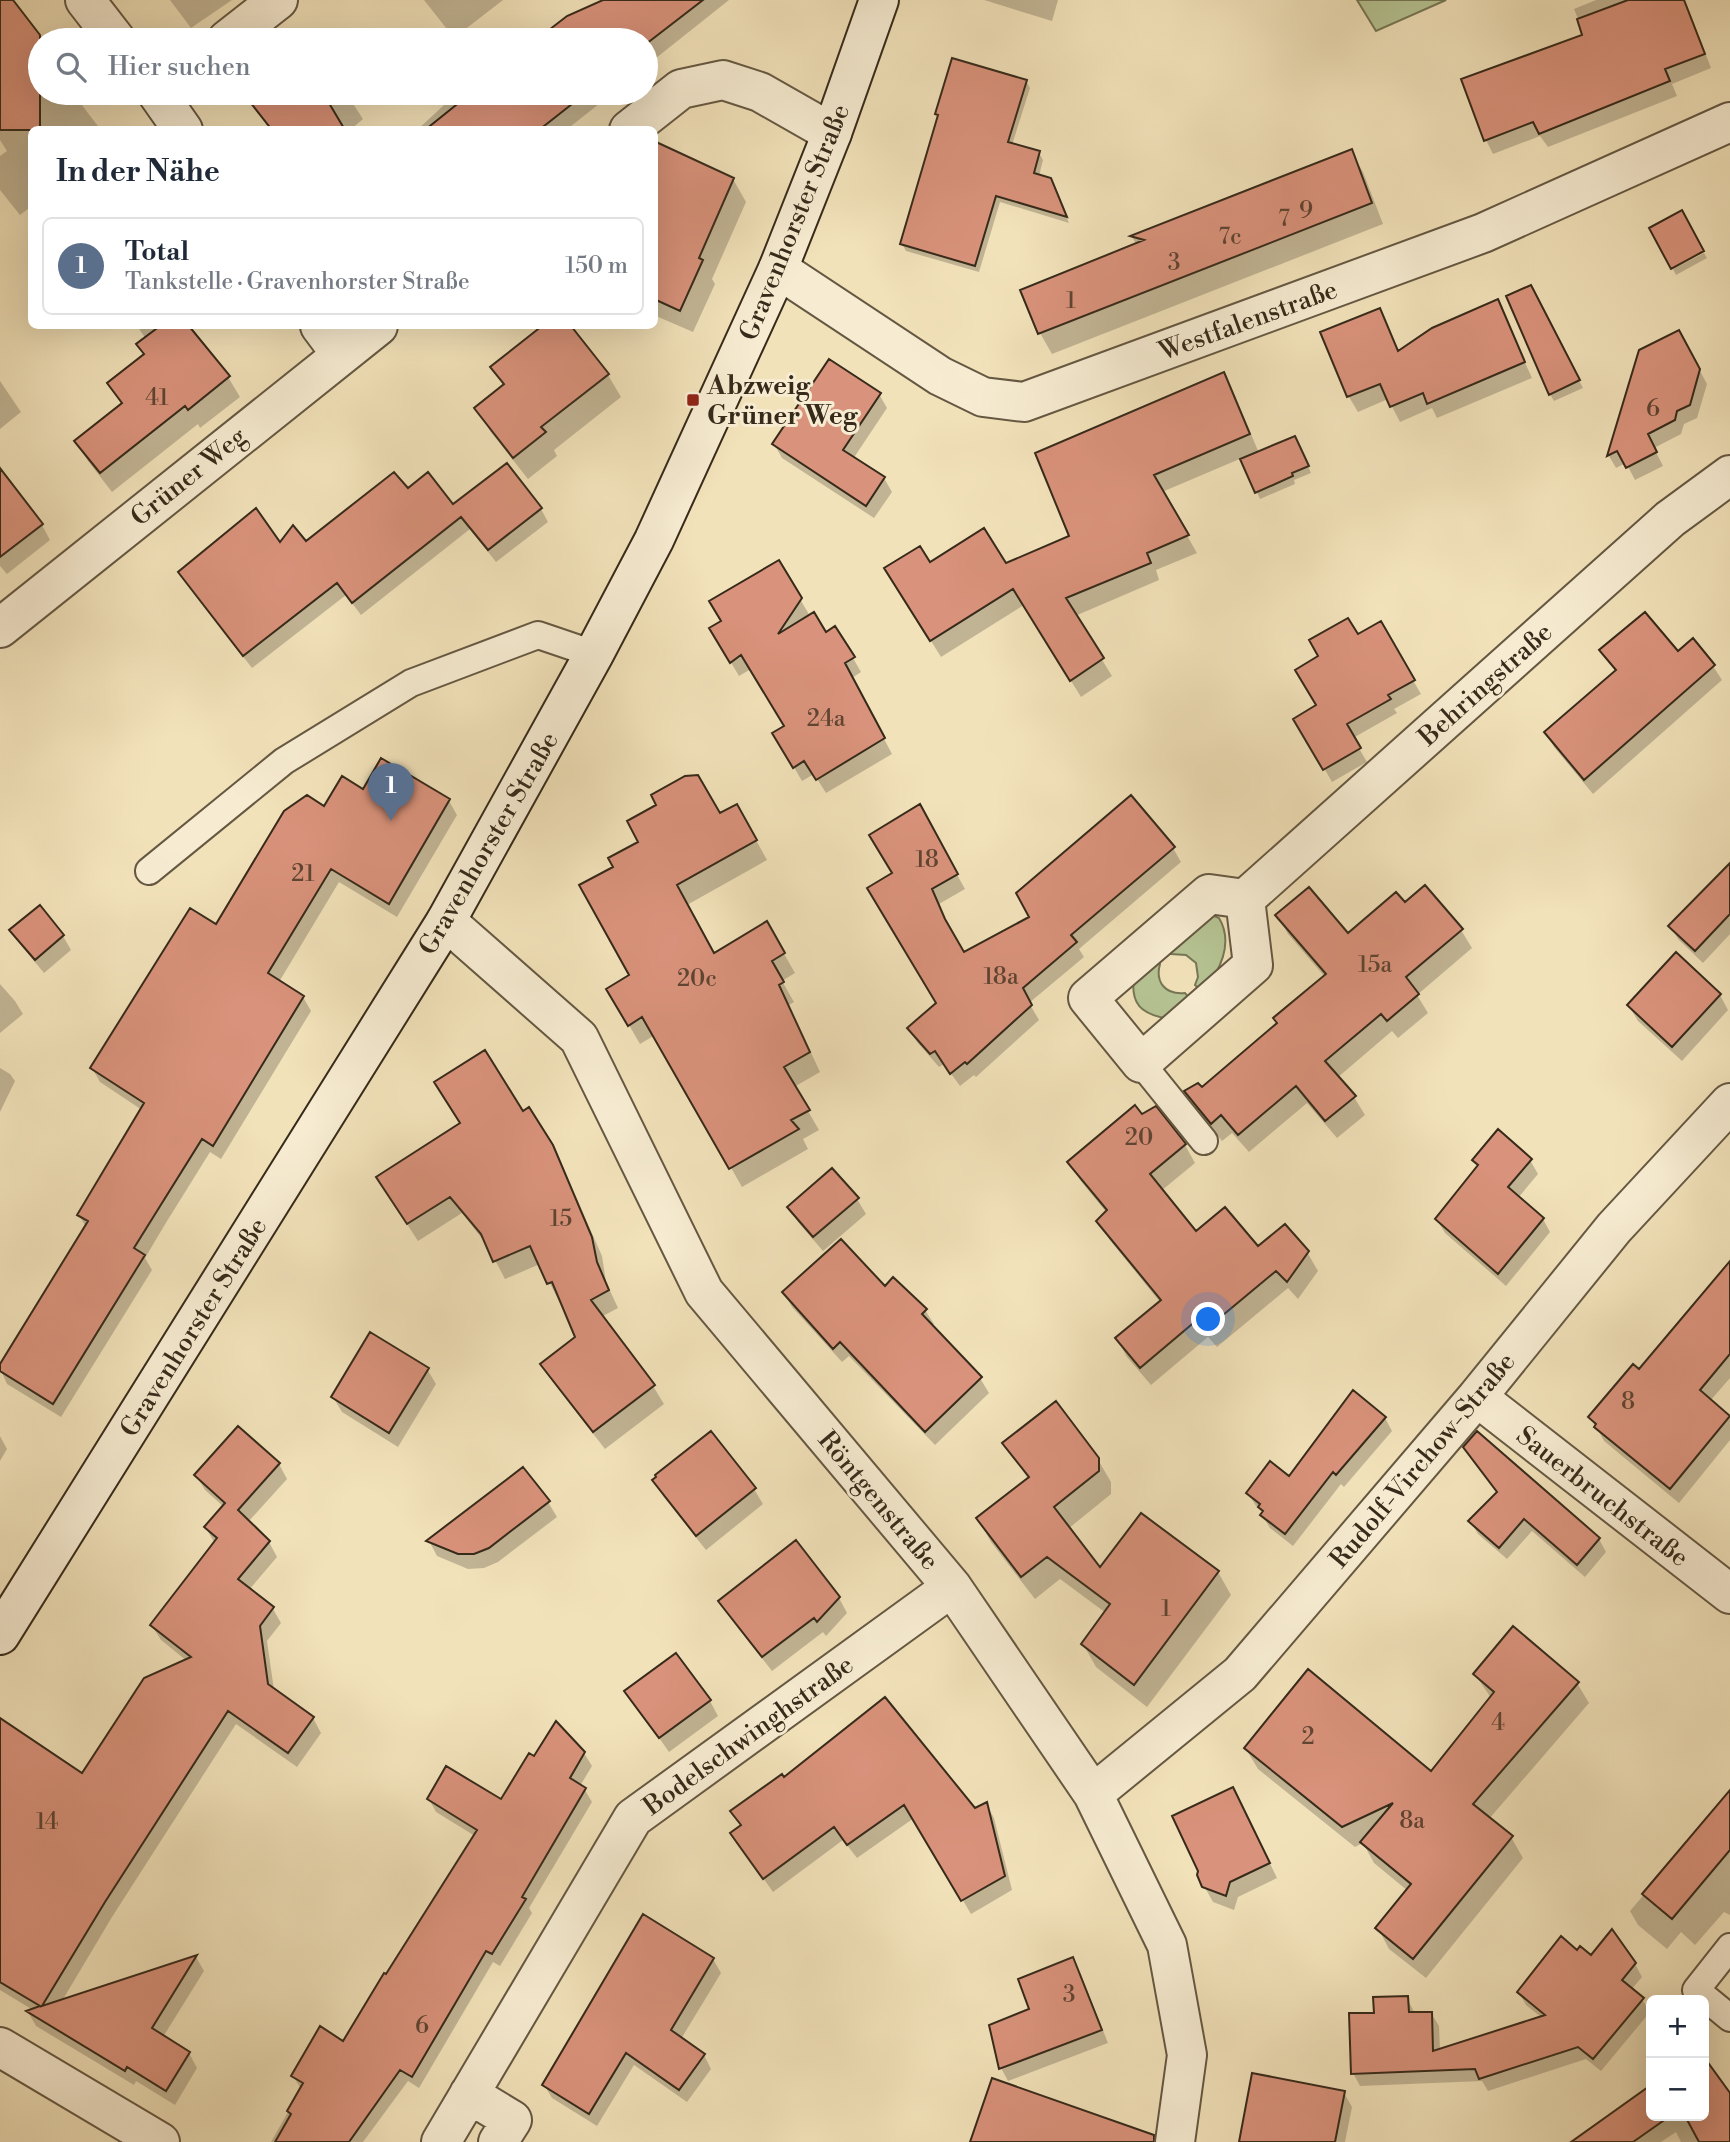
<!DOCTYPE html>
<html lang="de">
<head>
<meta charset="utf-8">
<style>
  :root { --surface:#fff; --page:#f6f6f7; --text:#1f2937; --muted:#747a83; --line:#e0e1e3; --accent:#0b8043 }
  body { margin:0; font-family:"Libre Bodoni",serif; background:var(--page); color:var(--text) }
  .controls { position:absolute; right:21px; bottom:21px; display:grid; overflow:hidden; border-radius:10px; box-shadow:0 7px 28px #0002 }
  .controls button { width:63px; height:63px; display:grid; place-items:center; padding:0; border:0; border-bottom:2px solid var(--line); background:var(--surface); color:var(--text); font:35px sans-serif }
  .you { position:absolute; left:1209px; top:1320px; width:24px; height:24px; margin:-18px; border:5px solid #fff; border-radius:50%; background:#1a73e8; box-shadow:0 0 0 10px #1a73e833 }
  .badge { display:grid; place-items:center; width:46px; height:46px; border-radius:50%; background:var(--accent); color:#fff; font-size:23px; font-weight:700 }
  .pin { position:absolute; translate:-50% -58px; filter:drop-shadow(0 2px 4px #0008) }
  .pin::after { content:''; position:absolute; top:37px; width:24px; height:21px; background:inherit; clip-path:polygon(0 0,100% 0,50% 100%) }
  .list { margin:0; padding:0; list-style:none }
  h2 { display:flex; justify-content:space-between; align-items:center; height:91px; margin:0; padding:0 28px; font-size:30px }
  h2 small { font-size:23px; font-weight:400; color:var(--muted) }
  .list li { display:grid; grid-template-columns:46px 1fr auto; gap:21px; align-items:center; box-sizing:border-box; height:98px; margin:0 14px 14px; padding:0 14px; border:2px solid var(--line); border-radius:10px }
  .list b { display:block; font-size:26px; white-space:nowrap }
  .list p { margin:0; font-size:23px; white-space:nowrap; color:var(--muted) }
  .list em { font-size:23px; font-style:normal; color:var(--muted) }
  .icon { flex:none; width:38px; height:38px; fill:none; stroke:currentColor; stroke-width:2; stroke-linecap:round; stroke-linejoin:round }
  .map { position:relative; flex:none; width:1730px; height:2142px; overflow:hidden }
  .search { position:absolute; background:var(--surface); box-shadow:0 7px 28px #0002; left:28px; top:28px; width:630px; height:77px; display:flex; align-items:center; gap:18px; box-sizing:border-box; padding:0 24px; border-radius:38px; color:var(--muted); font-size:26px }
  .panel { position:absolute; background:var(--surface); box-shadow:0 7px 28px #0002; left:28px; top:126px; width:630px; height:203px; border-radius:10px }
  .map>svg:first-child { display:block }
</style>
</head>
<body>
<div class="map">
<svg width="1730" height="2142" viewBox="0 0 1730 2142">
  <rect width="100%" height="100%" fill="#f2e2ba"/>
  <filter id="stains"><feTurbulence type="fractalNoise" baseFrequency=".00286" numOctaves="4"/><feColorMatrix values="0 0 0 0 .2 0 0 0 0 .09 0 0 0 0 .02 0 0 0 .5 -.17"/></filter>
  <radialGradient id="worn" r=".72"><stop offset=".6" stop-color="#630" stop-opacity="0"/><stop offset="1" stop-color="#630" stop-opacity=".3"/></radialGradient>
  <path fill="#b6c493" stroke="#767756" stroke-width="2" d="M1357 0H1446L1376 31Z
    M1212 915 1219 918C1234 943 1220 972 1202 992L1195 985 1198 977 1196 963 1186 955 1171 954 1166 948Z
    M1155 957 1160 964C1155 982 1165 995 1185 993L1193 1002 1169 1019C1140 1014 1130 1004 1134 974Z"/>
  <path fill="#0003" d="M0 0H11L40 41V56L37 58 40 62V93H64L70 99 75 96 101 130H32V206L20 215 0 190V156L7 151 0 140Z
    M170 0H232L191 28Z
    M424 0H503L454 38Z
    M608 0H729L646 66V40H539L568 17Z
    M984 0H1058L1052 21Z
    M1596 0H1685L1711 68 1672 84 1677 96 1548 147 1540 136 1493 154 1486 140 1585 36 1574 9Z
    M1026 81 1030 88 1012 145 1039 153 1043 160 1039 176 1050 179 1069 223 1000 202 979 272 906 251 902 244 939 118 937 114Z
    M264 93H346L363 119 350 130H271L253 102Z
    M457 93H613L566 130H417Z
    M1351 151 1363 172 1383 224 1052 354 1040 333 1022 291 1137 245 1132 237Z
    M733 179 746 202 712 279 715 284 693 332 656 316 654 268Z
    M1704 253 1707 258 1676 275 1673 269Z
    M1534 294 1583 388 1554 401 1550 394Z
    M1497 301 1532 378 1437 418 1432 408 1400 422 1388 399 1358 412 1349 397 1323 333 1379 310 1399 352Z
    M137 326H187L228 377 240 397 200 428 198 424 112 492 88 461 76 441 122 405 109 384 145 355 146 339Z
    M545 326H569L608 375 621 397 554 450 557 456 528 479 490 431 477 409 504 387 493 367Z
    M1686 345 1707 384 1697 418 1684 424 1681 434 1654 448 1663 466 1635 480 1626 463 1616 468 1609 456 1640 351Z
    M1224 375 1233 392 1259 453 1299 445 1311 473 1294 480 1295 484 1260 499 1242 458 1162 492 1197 553 1156 570 1159 580 1075 616 1112 676 1081 697 1024 605 941 657 896 585 930 565H1005L1071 537Z
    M0 381 21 412 0 429Z
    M879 394 887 408 853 459 884 478 892 492 874 518 782 458 774 444Z
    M0 471 42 525 50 540 7 574 0 566Z
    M407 491 453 506 541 509 548 522 496 562 470 529 361 615 346 595 252 668 188 586 181 573 305 543Z
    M778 562 810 616 825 634 853 658 861 672 852 678 892 754 826 793 814 774 802 781 774 733 786 727 751 669 739 676 711 629 723 622Z
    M1380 624 1421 694 1394 709 1397 713 1353 738 1367 762 1332 782 1296 719 1318 706 1357 637Z
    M1602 651 1713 666 1722 680 1593 794 1554 747 1546 732 1616 672Z
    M364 792 449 801 457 815 397 917 339 882 279 982 303 997 311 1011 221 1159 210 1152 164 1226 145 1258 152 1270 61 1417 7 1384 0 1368 86 1227 79 1215 142 1110 100 1082 92 1068 325 808Z
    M737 806 767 860 687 905 714 955 767 924 795 973 782 981 794 1002 789 1005 820 1072 794 1087 819 1130 803 1139 808 1149 742 1187 655 1035 640 1044 608 989 631 976 582 886Z
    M919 807 965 889 939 904 951 934 964 954 1173 848 1181 862 1079 949 1084 957 1029 1003 1039 1020 976 1077 974 1075 960 1086 944 1064 939 1067 917 1042 909 1028 938 1003 894 874Z
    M1730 866V934L1703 963 1678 939 1671 927Z
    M1405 905 1461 930 1472 948 1417 995 1428 1013 1398 1038 1392 1031 1337 1078 1354 1097 1365 1115 1337 1138 1307 1103 1249 1152 1232 1133 1222 1141 1196 1109 1186 1091 1202 1090 1278 1025 1325 977 1288 934 1278 916 1348 935Z
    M39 908 63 936 71 950 44 973 20 944 12 930Z
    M0 984 15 1001 23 1014 0 1033Z
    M1720 995 1728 1010 1682 1061 1638 1021 1629 1006Z
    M0 1068 10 1074 15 1081 0 1112Z
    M1155 1109 1185 1145 1195 1163 1161 1191 1196 1233 1258 1249 1307 1252 1318 1271 1298 1299 1288 1288 1217 1347 1208 1337 1151 1385 1127 1357 1117 1339 1160 1302 1109 1239 1099 1221 1107 1213 1080 1180 1069 1162Z
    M523 1114 551 1146 562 1165 602 1256 606 1282 618 1308 601 1317 653 1386 664 1404 605 1449 553 1382 543 1364 577 1338 562 1300 559 1301 540 1264 505 1279 487 1245 462 1213 418 1241 388 1195Z
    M1474 1160H1530L1538 1174 1518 1198 1543 1219 1550 1232 1506 1286 1445 1233 1437 1220 1479 1167Z
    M857 1199 866 1214 823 1251 798 1222 789 1207Z
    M1730 1267V1378L1710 1401 1730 1418V1440L1679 1503 1604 1441 1591 1417 1639 1372Z
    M885 1289 925 1310 934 1324 931 1326 980 1378 989 1393 935 1445 849 1356 842 1362 792 1307 784 1293Z
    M427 1369 436 1384 398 1447 342 1412 333 1397Z
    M1385 1418 1392 1431 1344 1487 1341 1484 1293 1546 1270 1528 1262 1515 1264 1513 1256 1506 1248 1493 1289 1478Z
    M0 1436 7 1449 0 1461Z
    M1005 1443 1097 1458 1111 1482V1494L1068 1529 1100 1570 1141 1515 1218 1572 1231 1595 1147 1707 1096 1667 1083 1644 1106 1613 1060 1579 1035 1599 991 1542 978 1519 1028 1479Z
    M1465 1447 1599 1539 1606 1552 1585 1577 1532 1531 1507 1559 1478 1534 1470 1521 1498 1494Z
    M279 1464 287 1479 248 1522 269 1542 277 1557 249 1590 273 1609 281 1623 267 1641 274 1690 313 1718 321 1733 297 1767 236 1724 112 1917 62 2001 196 1957 204 1971 163 2037 189 2053 197 2068 175 2105 136 2081 134 2085 36 2026 28 2012 33 2010 0 1990V1720L82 1776 187 1661 161 1640 152 1626 214 1542 206 1528 224 1507 205 1490 196 1475Z
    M654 1481 754 1489 763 1504 706 1550 663 1496Z
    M548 1502 557 1517 498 1562 484 1568 468 1569 437 1556 429 1541Z
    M839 1598 847 1613 826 1636 823 1632 772 1671 729 1616 720 1601Z
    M1475 1674 1577 1683 1589 1703 1489 1819 1511 1837 1523 1858 1426 1978 1389 1949 1378 1928 1408 1891 1374 1863 1363 1843 1355 1847 1258 1769 1246 1749 1432 1774 1491 1698Z
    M627 1692 710 1701 718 1716 669 1752Z
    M584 1753 592 1766 580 1786 585 1790 592 1802 529 1908 532 1913 500 1966 493 1962 419 2088 408 2081 363 2142H271L301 2089 293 2076 344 2043 475 1836 436 1812 429 1799 502 1802 534 1758Z
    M783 1779 974 1811 986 1804 994 1818 1012 1890 971 1914 914 1818 857 1858 843 1840 773 1892 732 1834 741 1827 732 1812Z
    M1730 1793V1915L1724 1912 1695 1945 1681 1932 1667 1949 1638 1925 1630 1911Z
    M1241 1804 1277 1878 1238 1897 1234 1910 1213 1902 1204 1886Z
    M1577 1952 1591 1957 1635 1964 1642 1977 1631 1990 1642 1999 1650 2012 1601 2071 1586 2059 1488 2091 1482 2081 1360 2086 1353 2073 1376 2015 1407 1998 1415 2014 1431 2013 1439 2026 1440 2051 1542 2018 1526 2005 1519 1992Z
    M713 1959 721 1973 681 2039 704 2055 711 2069 687 2102 634 2065 597 2126 552 2098 544 2085Z
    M1073 1960 1080 1972 1108 2043 1008 2081 1001 2068 991 2026 1031 2010Z
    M1704 2060 1730 2096V2142H1681L1676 2132 1661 2142H1609L1599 2124 1651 2087V2116H1704Z
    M1344 2093 1352 2107 1345 2142H1240Z"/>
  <path fill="#d9927b" stroke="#362a1a" stroke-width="2" d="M0 0H13L40 35V130H0Z
    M603 0H703L646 44V40H536L567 16Z
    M1628 0H1684L1705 54 1665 69 1670 81 1539 134 1533 122 1484 141 1461 79 1582 35 1577 19Z
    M952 58 1027 80 1008 142 1040 151 1034 173 1051 178 1067 217 996 196 975 266 900 244 938 115 935 114Z
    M243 93H323L345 130H272Z
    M471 93H586L539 130H425Z
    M654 141 734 178 699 258 703 260 680 311 654 299Z
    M1352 149 1372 203 1038 334 1020 290 1144 240 1130 236Z
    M1682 210 1704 251 1671 269 1649 228Z
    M1531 285 1580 380 1549 395 1506 296Z
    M1498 299 1525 362 1427 404 1423 393 1390 407 1380 384 1347 397 1320 332 1380 308 1398 351 1432 328Z
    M160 326H189L230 376 188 410 185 406 100 473 74 441 122 403 107 383 144 354 136 344Z
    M542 326H571L609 374 541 427 546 432 513 458 474 408 504 384 490 367Z
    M1679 330 1700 369 1690 405 1677 411 1675 420 1648 434 1657 452 1626 468 1617 451 1607 456 1639 350Z
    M829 359 881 393 843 450 885 477 866 506 772 444Z
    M1224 372 1250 434 1154 475 1189 535 1147 553 1151 563 1066 598 1104 658 1070 681 1013 589 930 641 884 568 920 546 930 562 984 528 1006 563 1069 536 1035 453Z
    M1295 436 1309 466 1292 473 1293 476 1255 493 1240 459Z
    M507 463 542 508 488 550 461 517 352 603 337 583 243 656 178 572 256 508 280 542 293 525 306 541 394 472 408 488 428 472 453 504Z
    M0 468 43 524 0 557Z
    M779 560 802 598 778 634 814 612 826 632 835 626 855 657 845 663 885 738 816 780 804 761 793 768 772 733 784 726 741 655 730 663 709 628 721 621 709 601Z
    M1645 612 1678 651 1693 638 1715 665 1584 780 1544 732 1616 670 1599 650Z
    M1348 618 1358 634 1381 621 1415 680 1388 695 1391 699 1347 724 1361 748 1323 770 1293 719 1316 705 1295 670 1318 656 1309 640Z
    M381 758 450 799 389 904 331 869 268 973 304 996 213 1146 202 1139 157 1211 134 1248 145 1255 53 1404 0 1371V1364L88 1221 77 1215 144 1103 90 1068 190 908 216 924 284 811 307 795 324 806 342 776 363 789Z
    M698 775 720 813 737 804 757 840 677 885 714 953 767 921 785 953 772 961 784 982 779 985 810 1052 784 1067 810 1110 791 1120 799 1129 729 1169 642 1017 628 1026 606 989 629 975 579 885 613 867 608 858 638 842 627 821 656 805 651 795 685 776Z
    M1131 795 1175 847 1071 935 1077 942 1023 988 1032 1005 967 1064 965 1062 950 1074 935 1051 930 1054 907 1028 936 1003 867 888 892 873 869 835 920 804 958 874 932 889 945 919 964 952 1029 917 1016 893Z
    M1730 863V914L1695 951 1668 926Z
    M1425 885 1463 929 1406 977 1419 994 1387 1021 1381 1014 1325 1061 1356 1096 1325 1121 1296 1086 1238 1135 1221 1115 1211 1124 1184 1091 1198 1083 1202 1087 1277 1023 1273 1018 1326 974 1275 915 1309 887 1348 933 1396 892 1405 902Z
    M40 905 64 935 35 960 9 930Z
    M1676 952 1721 994 1672 1047 1627 1005Z
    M485 1050 523 1111 529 1107 553 1145 592 1237 597 1262 609 1290 591 1300 655 1385 593 1432 540 1364 575 1337 552 1282 547 1284 530 1246 493 1262 481 1234 450 1197 407 1224 376 1177 460 1123 434 1082Z
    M1135 1105 1142 1114 1156 1106 1186 1144 1150 1174 1196 1231 1225 1207 1258 1246 1285 1224 1309 1251 1287 1282 1276 1271 1205 1330 1197 1320 1140 1368 1115 1338 1161 1300 1096 1221 1107 1210 1067 1162Z
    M1498 1129 1532 1159 1508 1187 1544 1218 1498 1274 1435 1219 1478 1165 1472 1160Z
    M832 1168 859 1198 813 1237 787 1207Z
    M841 1239 885 1286 893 1277 927 1309 922 1314 982 1377 925 1432 840 1342 833 1349 782 1292Z
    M1730 1261V1354L1700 1390 1730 1416 1670 1489 1594 1427 1596 1424 1588 1417 1633 1364 1639 1369Z
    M370 1332 429 1368 389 1433 331 1397Z
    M1353 1390 1386 1417 1336 1475 1333 1472 1285 1534 1260 1515 1263 1511 1258 1507 1260 1504 1246 1493 1270 1461 1289 1476Z
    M1056 1401 1099 1458V1471L1054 1507 1100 1567 1141 1513 1219 1571 1134 1685 1081 1644 1110 1604 1047 1557 1021 1577 976 1518 1029 1477 1002 1443Z
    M238 1426 280 1463 238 1510 270 1541 238 1579 274 1607 260 1626 268 1684 314 1717 288 1753 228 1711 105 1902 42 2006 197 1955 152 2028 190 2052 166 2091 127 2067 125 2071 26 2011 40 2006 0 1982V1718L82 1773 144 1678 191 1657 150 1625 217 1538 204 1527 225 1503 194 1475Z
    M711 1431 756 1488 696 1536 652 1480 656 1477 655 1475Z
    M1477 1431 1600 1538 1577 1565 1524 1519 1499 1548 1468 1521 1497 1492 1463 1447Z
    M523 1467 550 1501 489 1548 474 1554H458L426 1541Z
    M796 1540 840 1597 817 1622 814 1618 762 1657 718 1601Z
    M1513 1626 1579 1682 1473 1804 1513 1836 1413 1959 1375 1928 1411 1884 1360 1842 1393 1803 1342 1827 1244 1748 1308 1669 1431 1771 1494 1692 1473 1674Z
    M676 1653 711 1700 659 1738 624 1691Z
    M885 1697 975 1808 987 1802 1005 1876 961 1901 904 1805 847 1845 834 1827 763 1879 730 1833 741 1825 730 1811 782 1774 784 1777Z
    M556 1721 585 1752 570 1778 586 1788 522 1897 526 1899 492 1954 486 1951 412 2077 400 2070 349 2142H275L291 2114 287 2111 303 2083 291 2076 320 2026 343 2041 384 1973 386 1974 477 1830 427 1799 446 1766 501 1799 529 1753 534 1756Z
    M1233 1787 1270 1863 1230 1882 1226 1896 1202 1887 1197 1875 1198 1871 1172 1816Z
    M1730 1790V1850L1672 1919 1642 1894Z
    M643 1914 714 1958 671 2030 705 2054 679 2090 626 2053 589 2114 542 2085Z
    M1612 1929 1636 1963 1622 1980 1644 1998 1593 2059 1578 2047 1479 2079 1475 2069 1351 2074 1349 2013H1374L1373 1997 1408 1996 1409 2012H1432L1433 2051 1545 2015 1517 1992 1561 1936 1577 1950 1580 1946 1591 1955Z
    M1073 1957 1102 2030 999 2069 989 2025 1029 2009 1018 1979Z
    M1704 2057 1730 2093V2142H1699L1685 2116H1704Z
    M1252 2073 1345 2091 1335 2142H1239Z
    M992 2078 1154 2135V2142H970Z
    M1651 2085V2116H1670L1633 2142H1571Z"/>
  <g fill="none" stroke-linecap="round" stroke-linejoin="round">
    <g stroke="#655842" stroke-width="30">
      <path id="service" d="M149 871 284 761 411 683 538 635 594 654
        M1141 1063 1204 1141
        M1730 1947 1696 1990 1730 2018"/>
    </g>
    <g stroke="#655842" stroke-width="42">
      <path id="minor" d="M85 0 116 40
        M227 40 278 0
        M157 93 183 130
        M629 130 681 89 723 80 760 92 832 133
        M778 269 940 376 983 397 1024 402 1483 233 1730 122
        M320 326 341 354
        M0 628 378 326
        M1245 899 1253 965 1141 1063 1088 998 1209 894 1245 899 1670 519 1730 475
        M446 921 579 1038 704 1292 952 1587 1093 1794 1167 1945 1187 2055 1175 2142
        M1477 1397 1730 1594
        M1093 1794 1240 1674 1477 1397 1614 1228 1730 1103
        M0 2047 160 2142
        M469 2094 512 2120 498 2142
        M441 2142 633 1818 952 1587"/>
    </g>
    <g stroke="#362a1a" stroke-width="42">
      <path id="secondary" d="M0 1635 446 921 594 654 654 540 778 269 832 133 879 0"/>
    </g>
    <use href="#service" stroke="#f7ecd2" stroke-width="26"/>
    <use href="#minor" stroke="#f7ecd2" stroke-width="38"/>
    <use href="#secondary" stroke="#f7ecd2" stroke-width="38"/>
  </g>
  <rect fill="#8f2418" stroke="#f7ecd2" stroke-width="2.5" x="686" y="393" width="14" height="14" rx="3.5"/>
  <g text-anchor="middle" stroke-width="6" stroke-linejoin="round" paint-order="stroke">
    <g font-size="23" fill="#5f4432">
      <text x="1306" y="218">9</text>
      <text x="1284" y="226">7</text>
      <text x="1230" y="244">7c</text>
      <text x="1174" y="270">3</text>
      <text x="1071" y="308">1</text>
      <text x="157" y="405">41</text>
      <text x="1653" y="416">6</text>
      <text x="826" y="726">24a</text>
      <text x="927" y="867">18</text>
      <text x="303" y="881">21</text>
      <text x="1375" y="972">15a</text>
      <text x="1001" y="984">18a</text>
      <text x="697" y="986">20c</text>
      <text x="1139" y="1145">20</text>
      <text x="561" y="1226">15</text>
      <text x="1628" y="1409">8</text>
      <text x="1166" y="1616">1</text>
      <text x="1498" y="1730">4</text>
      <text x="1308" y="1744">2</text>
      <text x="1412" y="1828">8a</text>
      <text x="47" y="1829">14</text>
      <text x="1069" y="2002">3</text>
      <text x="422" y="2033">6</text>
    </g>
    <g font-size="26" fill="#362a1a" stroke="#f7ecd2">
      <text transform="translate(794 222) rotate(-68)" y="9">Gravenhorster Straße</text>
      <text transform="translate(1248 320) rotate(-20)" y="9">Westfalenstraße</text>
      <text transform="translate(188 476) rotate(-39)" y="9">Grüner Weg</text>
      <text transform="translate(1485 684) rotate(-42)" y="9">Behringstraße</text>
      <text transform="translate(488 843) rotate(-60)" y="9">Gravenhorster Straße</text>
      <text transform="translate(193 1327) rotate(-58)" y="9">Gravenhorster Straße</text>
      <text transform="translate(1422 1460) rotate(-50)" y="9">Rudolf-Virchow-Straße</text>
      <text transform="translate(1603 1496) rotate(38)" y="9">Sauerbruchstraße</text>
      <text transform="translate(879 1500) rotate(50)" y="9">Röntgenstraße</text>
      <text transform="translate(748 1735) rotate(-36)" y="9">Bodelschwinghstraße</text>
    </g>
    <g font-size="26" font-weight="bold" fill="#362a1a" stroke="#f7ecd2" text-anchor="start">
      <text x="707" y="394">Abzweig<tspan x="707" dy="30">Grüner Weg</tspan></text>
    </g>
  </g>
  <rect width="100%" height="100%" filter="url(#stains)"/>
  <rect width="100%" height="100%" fill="url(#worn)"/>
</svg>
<div class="controls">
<button>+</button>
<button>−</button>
</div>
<div class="you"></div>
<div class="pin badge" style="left:391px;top:821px;background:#5c6f8a">1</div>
<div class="search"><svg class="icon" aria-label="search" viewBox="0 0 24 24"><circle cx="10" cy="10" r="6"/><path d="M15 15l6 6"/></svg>Hier suchen</div>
<section class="panel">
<h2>In der Nähe<small></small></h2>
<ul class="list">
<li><span class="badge" style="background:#5c6f8a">1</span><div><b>Total</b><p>Tankstelle · Gravenhorster Straße</p></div><em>150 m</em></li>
</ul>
</section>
</div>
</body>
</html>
